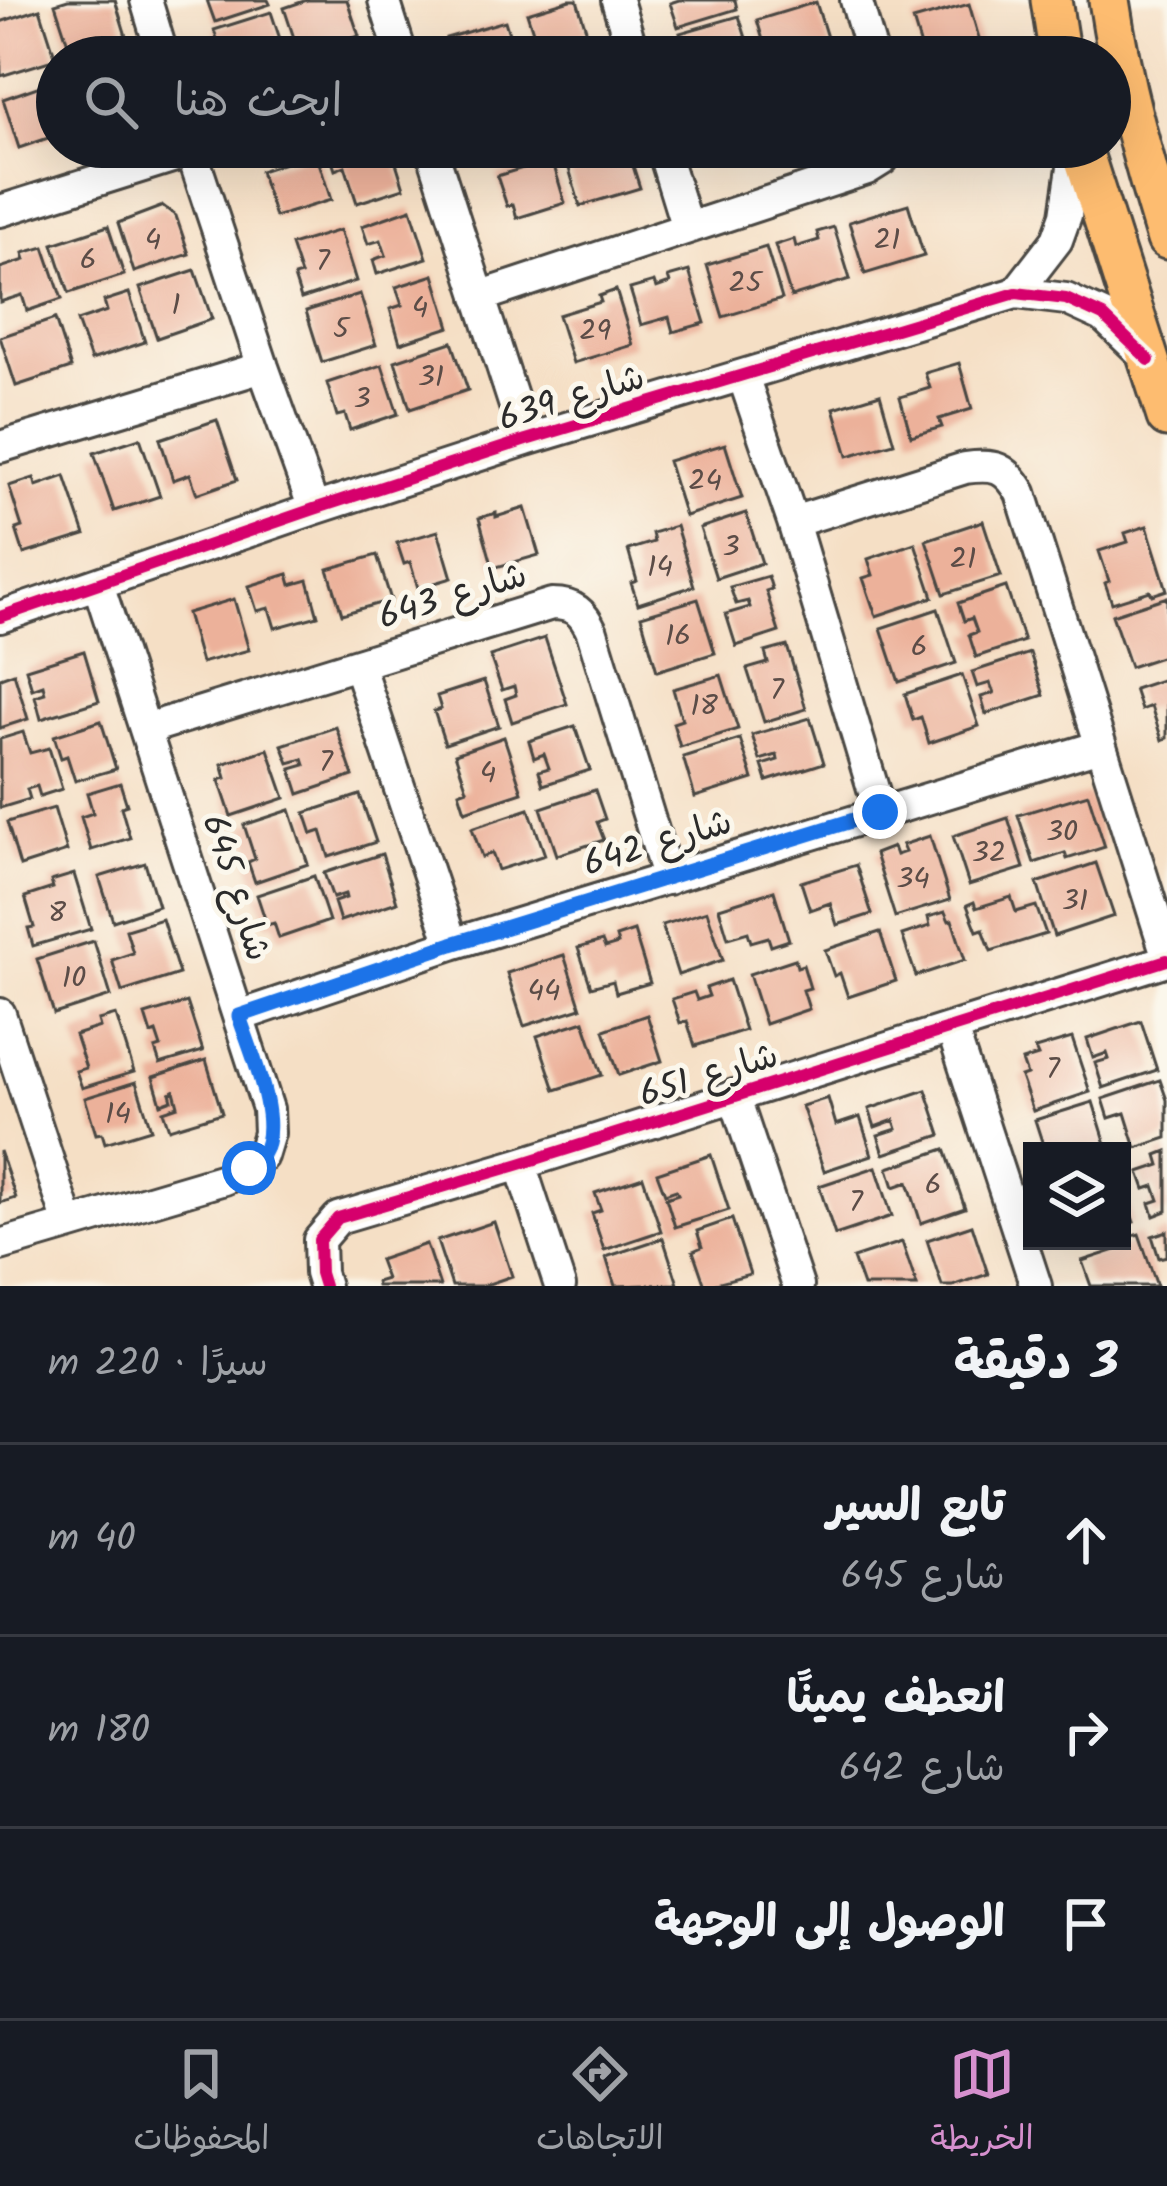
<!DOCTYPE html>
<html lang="ar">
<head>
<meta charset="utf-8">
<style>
  :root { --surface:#171b24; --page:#20242c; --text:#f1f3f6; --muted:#9ea1a6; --line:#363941; --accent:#d690ce }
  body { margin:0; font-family:Kalam,"Playpen Sans Arabic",sans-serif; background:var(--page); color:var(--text); direction:rtl }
  .controls { position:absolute; right:36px; bottom:36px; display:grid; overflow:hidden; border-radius:0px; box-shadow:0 12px 48px #0002 }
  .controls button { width:108px; height:108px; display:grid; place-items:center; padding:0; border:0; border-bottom:3px solid var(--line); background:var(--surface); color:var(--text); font:60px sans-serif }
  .stop { position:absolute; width:36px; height:36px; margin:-27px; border:9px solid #1a73e8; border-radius:50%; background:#fff }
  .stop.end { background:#1a73e8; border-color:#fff; box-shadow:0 3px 12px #0008 }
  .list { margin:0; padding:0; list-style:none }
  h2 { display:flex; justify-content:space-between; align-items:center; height:156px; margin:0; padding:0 48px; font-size:51px }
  h2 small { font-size:39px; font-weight:400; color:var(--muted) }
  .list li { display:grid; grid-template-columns:78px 1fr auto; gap:36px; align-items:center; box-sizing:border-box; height:192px; padding:0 48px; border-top:3px solid var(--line) }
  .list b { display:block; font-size:45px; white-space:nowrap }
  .list p { margin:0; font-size:39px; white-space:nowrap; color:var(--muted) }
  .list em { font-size:39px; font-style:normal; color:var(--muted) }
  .icon { flex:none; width:66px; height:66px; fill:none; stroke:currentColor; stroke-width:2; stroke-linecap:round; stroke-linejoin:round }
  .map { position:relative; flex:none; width:1167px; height:1286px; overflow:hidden; direction:ltr }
  .search { position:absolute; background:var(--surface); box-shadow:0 12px 48px #0002; left:36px; right:36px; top:36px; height:132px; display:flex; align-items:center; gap:30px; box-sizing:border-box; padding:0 42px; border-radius:66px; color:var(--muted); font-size:45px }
  .sheet { height:732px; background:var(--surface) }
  nav { display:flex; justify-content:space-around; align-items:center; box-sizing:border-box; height:168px; border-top:3px solid var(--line); background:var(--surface); font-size:33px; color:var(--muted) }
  nav a { display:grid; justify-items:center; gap:6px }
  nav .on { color:var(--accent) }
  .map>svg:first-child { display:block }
</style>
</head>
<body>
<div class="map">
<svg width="1167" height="1286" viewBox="0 0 1167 1286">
  <rect width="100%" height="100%" fill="#fbf7ec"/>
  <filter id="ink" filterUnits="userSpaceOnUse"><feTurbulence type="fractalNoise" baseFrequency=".00833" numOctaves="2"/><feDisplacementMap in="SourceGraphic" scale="24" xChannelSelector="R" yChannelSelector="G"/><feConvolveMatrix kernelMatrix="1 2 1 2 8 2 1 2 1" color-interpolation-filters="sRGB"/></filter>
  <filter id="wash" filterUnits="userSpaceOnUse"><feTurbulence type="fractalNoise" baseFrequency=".004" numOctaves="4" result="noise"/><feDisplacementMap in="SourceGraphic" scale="48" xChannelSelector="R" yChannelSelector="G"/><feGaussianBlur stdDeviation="2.7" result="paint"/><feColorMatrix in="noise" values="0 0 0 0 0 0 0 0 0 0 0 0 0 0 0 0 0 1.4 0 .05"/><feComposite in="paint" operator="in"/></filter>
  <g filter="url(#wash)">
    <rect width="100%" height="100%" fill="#f5dfc5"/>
    <g id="blocks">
      <path fill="#ecb19a" d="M68 0H115L126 36 71 53 55 4Z
        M207 0H268L270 4 215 22Z
        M307 0H347L359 36 300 56 284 8Z
        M570 0H577L592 49 568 57H541L527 13Z
        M679 0H735L737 9 678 27 670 3Z
        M816 2 832 54 821 57H768L757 20Z
        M969 4 984 55 924 57 913 20Z
        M40 9 56 59 1 76 0 22Z
        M271 12 286 57H223L214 30Z
        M739 16 752 57H687L680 33Z
        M505 21 516 57H451L446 38Z
        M57 80V135L19 148 3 99Z
        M334 147H391L404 188 357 203 345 166 335 170 328 149Z
        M590 147H627L640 188 580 206 565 155Z
        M316 153 331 200 275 217 260 171Z
        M552 159 565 203 517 218 513 204 507 206 497 176Z
        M908 204 924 256 865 274 849 222Z
        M163 206 176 216 189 254 134 272 118 223Z
        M411 209 427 258 377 274 373 260 386 255 381 240 368 244 362 226Z
        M108 226 124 275 69 293 53 244Z
        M834 227 850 279 791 297 775 245 794 239 796 247 819 240 817 232Z
        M340 230 356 281 301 299 294 277 301 275 291 245Z
        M44 247 62 299 27 311 22 295 0 302V268L25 260 23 253Z
        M766 247 782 299 723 317 707 265Z
        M195 270 212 319 157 338 140 288Z
        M689 271 705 323 673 332 669 317 641 325 630 289 654 282 656 288 670 283 668 277Z
        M434 275 450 327 400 343 390 309 402 305 396 287Z
        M616 290 633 345 573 363 558 315 601 302 599 296Z
        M129 293 145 342 91 360 77 321 107 311 104 301Z
        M360 294 376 345 322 362 306 311Z
        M55 319 71 368 16 386 0 337Z
        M452 342 468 390 410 409 395 361Z
        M959 363 972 409 939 419 942 427 911 436 900 397 930 388 925 373Z
        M382 365 398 414 350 430 345 414 337 416 327 383Z
        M880 394 894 443 848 456 834 408Z
        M217 420 237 480 197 494 190 474 173 480 160 439Z
        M140 438 160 496 114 511 94 453Z
        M725 444 742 498 685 516 668 461Z
        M65 476 85 535 24 554 16 529 22 527 9 486 34 478 36 486Z
        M525 508 539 555 493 568 479 518 496 513V517Z
        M746 513 762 563 716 578 700 528Z
        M983 521 1001 576 944 594 926 540Z
        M676 526 694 586 638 604 631 583 637 581 628 550 654 542 652 533Z
        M1147 526 1167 590 1152 595 1150 591 1112 603 1105 583 1109 581 1099 551 1128 542 1125 533Z
        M438 531 452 578 418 588 410 562 404 564 397 543Z
        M915 543 933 597 876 616 863 578 873 575 868 559Z
        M377 555 391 600 342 614 328 569Z
        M288 574 291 585 308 580 318 616 275 628 269 608 257 611 249 586Z
        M768 576 772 589 766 591 779 632 736 646 726 614 750 607 748 601 736 604 730 587Z
        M1006 587 1024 641 976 657 969 635 977 632 972 618 964 621 958 603Z
        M1167 597V655L1130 667 1112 615Z
        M234 599 249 650 201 663 187 613Z
        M698 599 715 653 657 671 641 616Z
        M938 609 956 663 899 682 881 628Z
        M545 638 567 704 512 722 505 699 516 695 514 686 502 690 490 656Z
        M787 646 806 709 764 722 747 669 768 663 765 652Z
        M84 651 99 701 41 719 35 696 45 693 43 685 32 689 26 669Z
        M1030 653 1044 695 986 714 981 697 994 693 990 683 977 687 972 672Z
        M14 673 28 719 0 728V678Z
        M721 675 738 729 680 747 673 723 682 720 673 689Z
        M962 675 979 726 929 743 921 717 913 720 905 694Z
        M1167 678V738L1162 740 1151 706 1141 710 1134 689Z
        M484 681 499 726 445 744 434 711 441 709 437 696Z
        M810 718 824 763 767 781 762 765 778 760 777 755 760 760 752 735Z
        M101 721 116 769 75 781 67 756 61 758 54 736Z
        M575 726 590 770 543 785 539 771 549 768 544 754 534 758 529 741Z
        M336 727 353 776 299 794 291 769 305 765 303 759 289 763 282 745Z
        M23 732 30 753 49 748 62 789 40 796 37 786 27 789 30 799 0 808V739Z
        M504 737 522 792 465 811 459 792 467 789 455 754Z
        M740 739 753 779 695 797 683 757Z
        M268 749 285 798 231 816 219 780 226 778 222 764Z
        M120 783 127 805 121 807 130 838 91 850 81 817 93 813 87 793Z
        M595 790 605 819 597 822 604 840 557 855 541 808Z
        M1088 794 1105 847 1067 859 1065 853 1034 863 1018 815Z
        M360 795 376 842 329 857 321 831 312 834 305 813Z
        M54 808 67 851 20 866 7 822Z
        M529 809 545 855 498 870 492 853 482 857 472 828Z
        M290 810 308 864 255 882 248 862 255 859 244 825Z
        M1008 818 1024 868 969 885 953 836Z
        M930 836 950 900 895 917 875 854 893 847 896 855 905 852 902 845Z
        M382 854 397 902 340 921 334 902 346 898 345 894 333 898 324 873Z
        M145 863 158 906 113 921 99 877Z
        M1096 863 1114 916 1054 936 1037 883Z
        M856 865 872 914 837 925 830 903 810 910 801 882Z
        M74 874 91 929 33 946 28 928 34 927 25 897 53 888 51 881Z
        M314 876 329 921 279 938 274 923 267 925 257 895Z
        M774 891 789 940 771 946 768 937 751 942 748 932 728 938 719 908Z
        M1011 897 1016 912 1036 906 1046 934 991 951 983 929 977 931 967 905 974 902 976 908Z
        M707 911 723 960 678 975 662 925Z
        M945 912 949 921 952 920 965 960 916 976 902 935 930 926 928 917Z
        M162 919 179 974 122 992 112 960 133 953 126 930Z
        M634 931 650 983 616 993 613 981 591 987 578 948 602 941 605 948 618 944 616 937Z
        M880 932 896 981 848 997 840 973 834 976 825 950Z
        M94 941 111 996 54 1014 37 959Z
        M564 955 581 1008 524 1026 507 973Z
        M795 959 797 967 803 965 810 988 803 990 809 1009 765 1024 749 974Z
        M729 980 745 1030 695 1046 687 1021 680 1023 672 999 694 992 697 1000 709 996 706 988Z
        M187 1002 203 1051 160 1064 155 1049 161 1047 156 1032 151 1034 145 1015Z
        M116 1015 134 1072 82 1088 76 1071 86 1068 75 1035 100 1027 98 1020Z
        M647 1015 662 1061 619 1075 604 1030Z
        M584 1021 602 1075 555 1090 537 1036Z
        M1141 1021 1157 1070 1103 1088 1095 1063 1109 1059 1107 1053 1093 1058 1087 1039Z
        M1072 1038 1090 1092 1033 1111 1021 1077 1027 1075 1022 1061 1038 1056 1035 1049Z
        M206 1060 222 1113 169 1129 163 1111 178 1106 174 1091 170 1093 172 1100 161 1104 153 1077Z
        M1160 1080 1167 1100V1138L1136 1148 1125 1113 1109 1118 1103 1099Z
        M136 1082 151 1129 105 1143 102 1133 96 1134 85 1098Z
        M926 1090 941 1135 884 1154 878 1135 897 1129 894 1120 875 1127 869 1109Z
        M828 1098 836 1125 860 1117 872 1155 824 1171 802 1106Z
        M1093 1102 1107 1147 1094 1151H1045L1035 1120Z
        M945 1149 965 1208 921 1223 908 1182 894 1187 888 1168Z
        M0 1151 16 1198 0 1203Z
        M1167 1151V1211L1154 1216 1150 1203 1159 1200 1154 1186 1145 1189 1139 1172 1160 1165 1157 1155Z
        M711 1155 729 1210 675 1227 666 1198 678 1194 676 1190 665 1194 657 1173Z
        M876 1167 892 1216 835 1235 819 1186Z
        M643 1177 661 1231 604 1250 592 1213 601 1210 595 1193Z
        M1122 1189 1134 1222 1122 1226Z
        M732 1219 750 1274 705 1286 693 1251 702 1247 697 1231Z
        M494 1222 512 1276 483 1286H452L437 1241Z
        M972 1225 988 1274 953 1286H942L927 1240Z
        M1167 1231V1256L1159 1258 1152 1236Z
        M1139 1234 1157 1286H1091L1082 1261 1131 1245 1129 1237Z
        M663 1238 678 1284 615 1286 606 1257Z
        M902 1242 917 1286H863L853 1258Z
        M426 1244 440 1286H377L376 1282 386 1279 379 1260Z"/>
    </g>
  </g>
  <g filter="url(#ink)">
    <use href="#blocks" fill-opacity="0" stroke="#494642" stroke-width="3"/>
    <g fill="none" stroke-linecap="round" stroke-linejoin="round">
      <g stroke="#494642" stroke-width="36">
        <path id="minor" d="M146 0 163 57
          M384 0 402 57
          M617 0 634 57
          M856 0 873 57
          M190 147 263 367 314 509
          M431 147 526 440
          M662 147 687 228
          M0 211 191 151
          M1016 293 1057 240 1066 215 1076 147
          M479 297 867 169 883 159 890 147
          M743 376 793 522 880 812
          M0 447 263 367
          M793 522 965 468C995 464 1006 467 1021 493L1167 955
          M0 617 314 509 526 440 1016 293 1066 299 1103 316 1149 360
          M358 664 452 944
          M146 729 552 604C574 604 583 612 592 632L668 879
          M0 1014 69 1224
          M239 1016 452 944 1100 746
          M952 1029 1036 1286
          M734 1095 798 1286
          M520 1164 560 1286
          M0 1245 224 1179 249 1168 262 1156 269 1133 268 1109 98 584
          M324 1286 320 1273 319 1240 338 1218 520 1164 1167 960"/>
      </g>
      <g stroke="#494642" stroke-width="45">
        <path id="major" d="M1051 0 1060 57
          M1109 0C1121 82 1143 160 1167 239
          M1081 147 1167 417"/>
      </g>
      <use href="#minor" stroke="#fff" stroke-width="30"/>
      <use href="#major" stroke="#fdbc6f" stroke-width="39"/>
      <g stroke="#fbf7ec" stroke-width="20">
        <path id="cycleway" d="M0 617 314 509 526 440 1016 293 1066 299 1103 316 1149 360
          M324 1286 320 1273 319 1240 338 1218 520 1164 1167 960"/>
      </g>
      <use href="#cycleway" stroke="#d6006c" stroke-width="12"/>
    </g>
  </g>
  <g fill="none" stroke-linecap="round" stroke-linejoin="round" filter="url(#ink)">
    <path stroke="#1a73e8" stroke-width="15" d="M249 1168C250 1167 261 1157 262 1155 283 1121 250 1051 239 1016L452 944 880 812"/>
  </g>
  <g text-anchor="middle" stroke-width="10" stroke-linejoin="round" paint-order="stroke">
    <g font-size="30" fill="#5b4c47">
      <text x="153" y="249">4</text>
      <text x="887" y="249">21</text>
      <text x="88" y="269">6</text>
      <text x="323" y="270">7</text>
      <text x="745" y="292">25</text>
      <text x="176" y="314">1</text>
      <text x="420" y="317">4</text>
      <text x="341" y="338">5</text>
      <text x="595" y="340">29</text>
      <text x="431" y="386">31</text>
      <text x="362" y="408">3</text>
      <text x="705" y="490">24</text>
      <text x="731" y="556">3</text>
      <text x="963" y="568">21</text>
      <text x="660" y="576">14</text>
      <text x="678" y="645">16</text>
      <text x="919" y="656">6</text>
      <text x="777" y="699">7</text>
      <text x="704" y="715">18</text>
      <text x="326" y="771">7</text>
      <text x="488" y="782">4</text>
      <text x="1062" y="841">30</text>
      <text x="989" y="862">32</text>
      <text x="913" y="888">34</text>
      <text x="1075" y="910">31</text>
      <text x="57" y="922">8</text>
      <text x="74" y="987">10</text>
      <text x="544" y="1000">44</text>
      <text x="1053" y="1078">7</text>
      <text x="118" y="1123">14</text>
      <text x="933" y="1194">6</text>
      <text x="856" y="1211">7</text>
    </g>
    <g font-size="36" fill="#2b2b2b" stroke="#fbf7ec">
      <text transform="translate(571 396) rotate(-17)" y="13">شارع 639</text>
      <text transform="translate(452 594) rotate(-17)" y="13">شارع 643</text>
      <text transform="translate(657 841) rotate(-17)" y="13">شارع 642</text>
      <text transform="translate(238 887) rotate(72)" y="13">شارع 645</text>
      <text transform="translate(708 1073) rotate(-17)" y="13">شارع 651</text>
    </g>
  </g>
</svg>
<div class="controls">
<button><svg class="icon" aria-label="layers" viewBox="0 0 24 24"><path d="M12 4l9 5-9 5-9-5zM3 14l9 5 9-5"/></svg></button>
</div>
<div class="stop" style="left:249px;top:1168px"></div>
<div class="stop end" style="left:880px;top:812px"></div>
<div class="search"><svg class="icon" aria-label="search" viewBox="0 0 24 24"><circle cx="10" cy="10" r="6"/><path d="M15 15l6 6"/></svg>ابحث هنا</div>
</div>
<section class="sheet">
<h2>3 دقيقة<small>سيرًا · 220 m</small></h2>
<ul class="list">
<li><svg class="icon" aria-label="ahead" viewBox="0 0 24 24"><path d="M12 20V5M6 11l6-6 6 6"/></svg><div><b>تابع السير</b><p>شارع 645</p></div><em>40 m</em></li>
<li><svg class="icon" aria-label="right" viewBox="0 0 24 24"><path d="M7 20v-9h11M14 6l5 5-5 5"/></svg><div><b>انعطف يمينًا</b><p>شارع 642</p></div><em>180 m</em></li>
<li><svg class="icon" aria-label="arrive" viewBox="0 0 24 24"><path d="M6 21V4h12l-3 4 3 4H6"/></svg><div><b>الوصول إلى الوجهة</b></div></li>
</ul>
</section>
<nav>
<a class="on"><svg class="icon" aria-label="map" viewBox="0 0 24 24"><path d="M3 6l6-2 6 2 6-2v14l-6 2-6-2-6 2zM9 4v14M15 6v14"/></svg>الخريطة</a>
<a><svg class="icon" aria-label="directions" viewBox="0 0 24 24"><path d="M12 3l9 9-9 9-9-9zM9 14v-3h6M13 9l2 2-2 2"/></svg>الاتجاهات</a>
<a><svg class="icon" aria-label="saved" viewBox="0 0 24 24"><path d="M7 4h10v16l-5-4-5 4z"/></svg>المحفوظات</a>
</nav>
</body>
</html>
